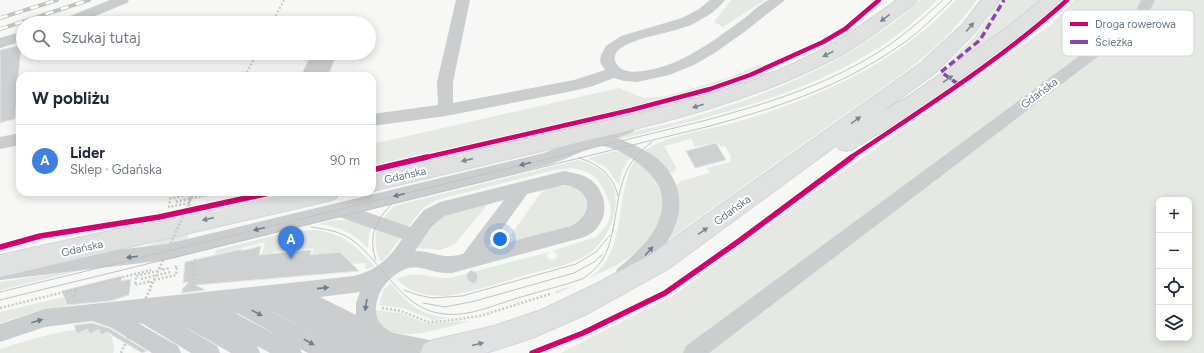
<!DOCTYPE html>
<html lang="pl">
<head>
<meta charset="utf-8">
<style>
  :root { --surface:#fff; --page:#f2f2f3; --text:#1f2937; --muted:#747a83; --line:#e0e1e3; --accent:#2563eb }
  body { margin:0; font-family:Figtree,sans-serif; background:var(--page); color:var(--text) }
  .controls { position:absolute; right:12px; bottom:12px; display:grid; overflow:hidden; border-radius:8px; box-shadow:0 2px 10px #0003 }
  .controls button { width:36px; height:36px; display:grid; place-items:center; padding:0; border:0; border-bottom:1px solid var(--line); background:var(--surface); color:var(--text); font:20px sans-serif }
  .you { position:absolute; left:500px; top:239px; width:14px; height:14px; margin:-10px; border:3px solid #fff; border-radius:50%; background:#1a73e8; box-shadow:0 0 0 6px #1a73e833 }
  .badge { display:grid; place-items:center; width:26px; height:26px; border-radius:50%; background:var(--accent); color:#fff; font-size:13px; font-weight:700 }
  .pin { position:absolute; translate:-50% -33px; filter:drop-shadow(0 1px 2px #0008) }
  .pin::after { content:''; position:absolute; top:21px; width:14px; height:12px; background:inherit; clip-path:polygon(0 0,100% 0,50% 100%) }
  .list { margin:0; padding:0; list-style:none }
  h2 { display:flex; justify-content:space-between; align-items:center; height:52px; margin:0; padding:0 16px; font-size:17px }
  h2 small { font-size:13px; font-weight:400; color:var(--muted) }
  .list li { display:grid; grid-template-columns:26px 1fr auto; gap:12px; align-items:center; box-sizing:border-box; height:72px; padding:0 16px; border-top:1px solid var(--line) }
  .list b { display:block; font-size:15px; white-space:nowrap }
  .list p { margin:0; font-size:13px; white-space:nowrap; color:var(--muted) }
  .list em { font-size:13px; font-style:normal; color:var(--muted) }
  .icon { flex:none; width:22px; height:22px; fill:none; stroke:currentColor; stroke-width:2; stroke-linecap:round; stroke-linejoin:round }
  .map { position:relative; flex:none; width:1204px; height:353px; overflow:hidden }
  .search { position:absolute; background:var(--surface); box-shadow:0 2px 10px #0003; left:16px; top:16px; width:360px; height:44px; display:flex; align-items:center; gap:10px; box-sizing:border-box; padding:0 14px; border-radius:22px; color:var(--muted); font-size:15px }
  .panel { position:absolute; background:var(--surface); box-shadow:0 2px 10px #0003; left:16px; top:72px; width:360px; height:124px; border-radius:12px }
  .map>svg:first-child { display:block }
</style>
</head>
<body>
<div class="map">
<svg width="1204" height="353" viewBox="0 0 1204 353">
  <rect width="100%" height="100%" fill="#f7f7f6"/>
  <path fill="#e6e9e3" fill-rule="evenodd" d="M731 0H765L723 27 714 22Z
    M920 0H937C854 87 727 112 617 140L612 138C637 130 662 126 687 119 772 94 855 60 920 0Z
    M956 0H977C957 28 933 51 905 72L665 242 674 187 681 181 710 173 707 168 730 162 731 157 725 146 721 147 717 142 695 147 691 139 664 146 676 167 675 171 671 173 665 170 643 152C664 135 709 130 737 122 818 98 898 63 956 0Z
    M1000 0H1043L1010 27 952 68 947 64 976 35Z
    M1074 0H1204V353H561L674 295 831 180 1052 24ZM1159 200H1189V338H1159Z
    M761 64 763 67 673 98 372 166V144L619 88 644 98 667 96 730 77Z
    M767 70 769 73C679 112 578 126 483 148L487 145 700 94Z
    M616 151 631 156 622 171 619 185 607 168 588 158Z
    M636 159 655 175 663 195 662 217 649 239 638 251 617 265 556 294 555 291C564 288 573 286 581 282 617 267 617 229 623 196 626 182 628 170 636 159Z
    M578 160C595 164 611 174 615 193 619 213 607 240 591 252 573 266 546 269 525 275 499 283 472 292 445 296 427 296 409 293 397 279 419 269 428 279 449 278L549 252 547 255 548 258 551 260 555 259 557 256 556 252 552 251 596 237 607 225 611 214 610 204 602 186 596 178 587 172 572 168 555 170 436 200 422 209 408 227 383 219 394 206Z
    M557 186C588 183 601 212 570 227L505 243 540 194 546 189Z
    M488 204 455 244 441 250 417 248C423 239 428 227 437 220 448 211 474 207 488 204Z
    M335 220 358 221 372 227 369 236 368 248C354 234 339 226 319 224Z
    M377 229 400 238 388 255 381 262C375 250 374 241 377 229Z
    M314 230C344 233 355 245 374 266L365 270 366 263 352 264 340 252 330 253 328 265 311 264 313 248 272 252 269 263H260L265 242 214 255 216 250 293 231Z
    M188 233 187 245 128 253 170 237Z
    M91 268 0 290V282Z
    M390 283C410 305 419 315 449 318L434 320 402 308 379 305 383 291Z
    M63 297 67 306 35 312 0 323V312Z
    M374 310 400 313 425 323 471 321C450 326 402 343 384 328 378 323 376 317 374 310Z
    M90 328C106 327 117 336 113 353H0V349C31 339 57 331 90 328Z"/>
  <path fill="#ced0d1" stroke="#e6e6e6" d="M21 45 15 119 0 123V50Z
    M314 53H337L328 76H301L310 56H313Z
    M716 143 726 160 695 168 686 151Z
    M261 246 259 255 311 250 310 255 340 252 359 271 196 285 205 290 182 293V289L189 282 183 283 185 262 242 249 241 251Z
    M471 270 477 273 478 279 474 284 468 281 466 275Z
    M122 276 121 281 131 279 129 295 110 301 67 305 62 291Z
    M92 323 109 328 147 351 142 353 107 332 101 335 99 329 90 334 87 329 77 334 74 325Z"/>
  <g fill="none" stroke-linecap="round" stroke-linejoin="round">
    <g stroke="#d4d5d6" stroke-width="2">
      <path id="major" d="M897 0H917L914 4C889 23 865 42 837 57 754 101 663 123 572 144 505 160 439 175 372 191V173C435 159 498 145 561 131 651 111 745 92 826 47 851 33 874 17 897 0Z
        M981 0H999L975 32 935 73 880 113 909 96 1008 27 1041 0H1061L1058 4 1020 35 923 106 853 149 846 151 839 149 837 145 668 269 587 314 532 338 486 353H420L424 344 433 340 494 326 541 310 596 284 650 255 921 63 963 24Z
        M287 192H339L336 198 328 201 0 277V255Z"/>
    </g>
    <path stroke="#c9cacb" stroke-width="2" stroke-dasharray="2 2" stroke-linecap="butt" d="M272 23 284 0
      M245 76 257 53"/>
    <path stroke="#c9cacb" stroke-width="2.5" stroke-dasharray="2 2" stroke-linecap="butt" d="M191 194 201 192
      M191 198 208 195V192
      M176 202 190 198
      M189 203 169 207 170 199 191 194 189 208
      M162 268 161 270 170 268
      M141 279 171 272
      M154 280 176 275 177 266 175 267
      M193 288 195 259
      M76 289 151 270
      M150 291 151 281 135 285 136 276 158 271
      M0 308 76 289 74 299
      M382 308 401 311 428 322 445 321 480 316 550 294"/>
    <path fill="#cccdce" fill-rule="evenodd" d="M110 0H129L127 3 78 23H58L60 20Z
      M456 0H470L453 82V103L574 80 605 70 600 62 601 55 606 46 621 36 682 18 699 9 710 0H725C717 11 703 19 691 25 682 28 673 31 664 33 654 36 601 45 618 66 624 73 635 72 643 71 681 66 713 41 742 20 749 15 762 2 769 0 774 0 780 0 785 0L743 33 713 54 694 65 669 75 637 82 624 81 614 78 590 87 563 93 446 116 372 126V114L438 105 437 82Z
      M1141 0H1155L1147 16 1130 32 709 353H683L686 346 1120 26 1136 11Z
      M23 31V41L0 48V38Z
      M627 122 633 124 635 128 633 132 617 138C632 144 648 150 660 161 689 189 683 225 658 254 649 265 638 278 624 283L617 281 615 275 617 269C641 249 668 226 661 192 658 173 617 144 598 146 594 146 590 149 586 150 573 155 560 162 547 165 486 182 425 196 364 211L410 227 424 210 440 202 564 171C573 173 583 174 591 180 608 193 609 219 593 232 589 235 585 237 581 238L452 273C424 275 417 255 389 280 382 287 377 296 376 307 375 318 380 326 390 331 394 334 400 334 405 335 419 338 433 340 446 345L449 353H308L300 349 302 353H270L257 346 260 353H231L173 320 217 346 220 353H191L143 324 138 323 178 346 181 353H152L110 327 92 321 45 327 0 342V324L45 309 354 276C377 270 389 259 402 239L339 217 167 260 0 280V264L167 244 544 153 588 136 589 135ZM564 185C591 189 596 213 571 226L489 247 527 194ZM504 200 463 254C441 260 435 251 415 251L431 227 444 216ZM360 292 356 303V315L320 297ZM270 310 271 311 323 339 321 338ZM235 313 239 314 282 338Z
      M20 133V145L0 149V137Z"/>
    <use href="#major" fill="#e0e1e1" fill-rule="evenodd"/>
    <path stroke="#c1c3c4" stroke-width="1" d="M579 158C599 164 613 175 618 196
      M311 227C325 229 339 231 351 239 383 262 401 310 444 314 470 317 496 304 521 297 541 291 562 286 582 279 605 264 609 250 614 224
      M613 230C620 193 619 165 652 142
      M376 260C368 238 375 221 391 205
      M404 290 418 295 432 298 462 296 576 264 596 252 610 235
      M0 292 703 121C769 103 835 83 892 43 910 30 927 15 943 0
      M0 300 706 127C773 109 841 87 899 46 919 33 935 16 952 0
      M423 303 445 307 475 301 574 273 594 262 602 255"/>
    <g stroke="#c1c3c4" stroke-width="4">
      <path id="rail" d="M0 18 57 0
        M0 29 89 0"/>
    </g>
    <use href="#rail" stroke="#fff" stroke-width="2.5" stroke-dasharray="8" stroke-linecap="butt"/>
    <path stroke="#c9cacb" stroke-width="2.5" stroke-dasharray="2 2" stroke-linecap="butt" d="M176 202 190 199
      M121 353 193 194 201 192"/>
    <path stroke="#8e44ad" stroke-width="3.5" stroke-dasharray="7 3.5" stroke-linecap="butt" d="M958 84 941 72 980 40 1004 0"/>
    <g stroke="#fff" stroke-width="6">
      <path id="cycleway-far1" d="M423 158 631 110 710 89 750 75 823 42 845 29 879 0
        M850 158C924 108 1001 60 1067 0"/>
    </g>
    <g stroke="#fff" stroke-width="8">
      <path id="cycleway" d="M372 170 427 157
        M0 247 40 236 159 217 274 192
        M532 353 583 333 665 293 739 241 852 157"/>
    </g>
    <use href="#cycleway-far1" stroke="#d6006c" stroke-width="4.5"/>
    <use href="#cycleway" stroke="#d6006c" stroke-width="5.5"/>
  </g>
  <defs><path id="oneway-solid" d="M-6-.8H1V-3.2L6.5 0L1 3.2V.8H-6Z"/></defs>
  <g fill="#798994">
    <use href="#oneway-solid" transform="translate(885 18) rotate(143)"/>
    <use href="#oneway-solid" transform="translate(970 27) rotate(-50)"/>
    <use href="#oneway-solid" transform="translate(828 54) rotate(153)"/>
    <use href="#oneway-solid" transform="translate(948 79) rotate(-35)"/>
    <use href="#oneway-solid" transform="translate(698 106) rotate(163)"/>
    <use href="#oneway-solid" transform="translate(856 120) rotate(-36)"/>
    <use href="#oneway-solid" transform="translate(467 160) rotate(167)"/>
    <use href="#oneway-solid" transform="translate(208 219) rotate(167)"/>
    <use href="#oneway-solid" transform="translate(703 231) rotate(-35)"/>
    <use href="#oneway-solid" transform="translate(478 344) rotate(-14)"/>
  </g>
  <g fill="#6c7d8b">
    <use href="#oneway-solid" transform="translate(525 164) rotate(166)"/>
    <use href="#oneway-solid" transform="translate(399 195) rotate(166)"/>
    <use href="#oneway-solid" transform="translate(259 229) rotate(166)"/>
    <use href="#oneway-solid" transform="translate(649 251) rotate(-48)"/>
    <use href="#oneway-solid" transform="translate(132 257) rotate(173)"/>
    <use href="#oneway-solid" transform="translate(323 288) rotate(-6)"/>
    <use href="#oneway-solid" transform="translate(366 305) rotate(99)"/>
    <use href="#oneway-solid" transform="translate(257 313) rotate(28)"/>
    <use href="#oneway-solid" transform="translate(37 321) rotate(-16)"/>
    <use href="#oneway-solid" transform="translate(309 342) rotate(29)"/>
  </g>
  <g text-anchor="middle" stroke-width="4" stroke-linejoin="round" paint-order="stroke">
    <g font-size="11" fill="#677987" stroke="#fff">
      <text transform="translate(1039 93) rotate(-37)" y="4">Gdańska</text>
      <text transform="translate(405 175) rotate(-13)" y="4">Gdańska</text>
      <text transform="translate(732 210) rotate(-36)" y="4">Gdańska</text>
      <text transform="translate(82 248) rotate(-13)" y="4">Gdańska</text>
    </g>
  </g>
  <rect x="1062" y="10" width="132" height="46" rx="6" fill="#fff" stroke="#d1d7db" stroke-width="1"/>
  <rect x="1070" y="22" width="18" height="4" fill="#d6006c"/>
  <rect x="1070" y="40" width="18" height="4" fill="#8e44ad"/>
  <g font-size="11" fill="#677987">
    <text x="1095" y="28">Droga rowerowa</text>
    <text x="1095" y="46">Ścieżka</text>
  </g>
</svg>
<div class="controls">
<button>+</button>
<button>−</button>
<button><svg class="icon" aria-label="locate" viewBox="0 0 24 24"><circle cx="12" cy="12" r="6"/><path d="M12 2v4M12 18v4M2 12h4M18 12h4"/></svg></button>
<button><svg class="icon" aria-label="layers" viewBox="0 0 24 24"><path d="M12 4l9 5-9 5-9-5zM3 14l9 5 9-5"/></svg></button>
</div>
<div class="you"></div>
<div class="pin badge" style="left:291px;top:259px;background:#3f7fe0">A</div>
<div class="search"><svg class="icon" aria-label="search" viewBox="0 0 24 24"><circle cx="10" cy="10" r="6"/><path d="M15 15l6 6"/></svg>Szukaj tutaj</div>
<section class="panel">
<h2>W pobliżu<small></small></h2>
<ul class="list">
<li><span class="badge" style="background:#3f7fe0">A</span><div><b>Lider</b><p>Sklep · Gdańska</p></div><em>90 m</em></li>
</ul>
</section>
</div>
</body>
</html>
